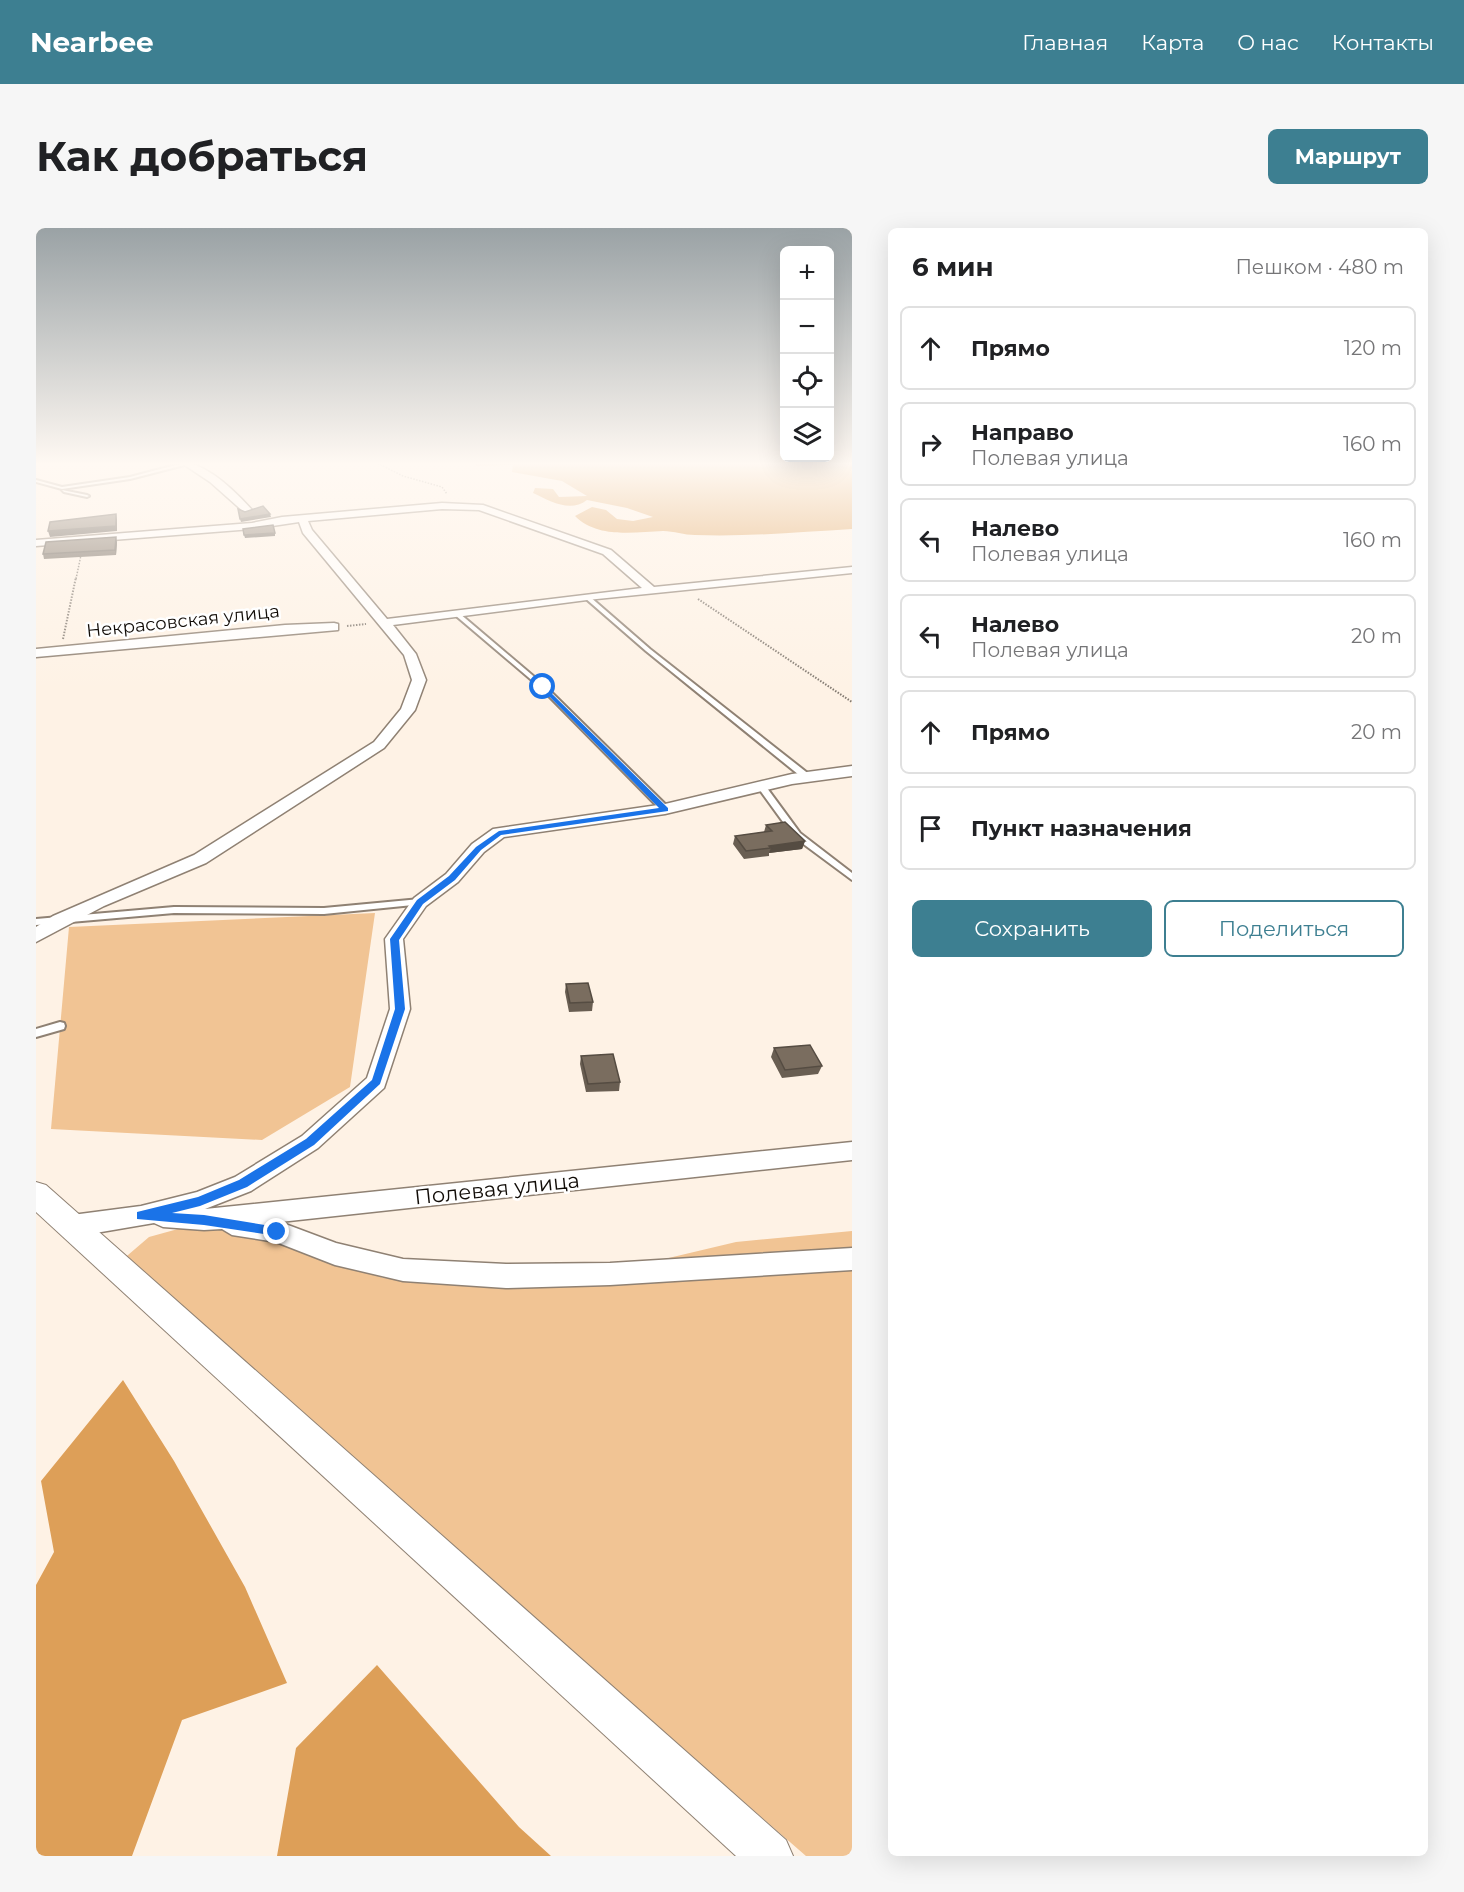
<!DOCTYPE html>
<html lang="ru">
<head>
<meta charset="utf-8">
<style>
  :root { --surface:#fff; --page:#f6f6f6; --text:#202124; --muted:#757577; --line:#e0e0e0; --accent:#3d7f91 }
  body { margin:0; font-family:Montserrat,sans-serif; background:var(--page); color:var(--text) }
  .controls { position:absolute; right:18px; top:18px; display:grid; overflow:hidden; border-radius:9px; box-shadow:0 6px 24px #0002 }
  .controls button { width:54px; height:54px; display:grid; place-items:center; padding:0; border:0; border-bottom:2px solid var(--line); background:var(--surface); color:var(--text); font:30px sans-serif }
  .stop { position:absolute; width:18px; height:18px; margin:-14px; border:4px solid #1a73e8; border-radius:50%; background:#fff }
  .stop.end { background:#1a73e8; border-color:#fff; box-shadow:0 2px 6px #0008 }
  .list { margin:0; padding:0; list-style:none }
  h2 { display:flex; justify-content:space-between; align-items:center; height:78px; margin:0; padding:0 24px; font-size:26px }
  h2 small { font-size:20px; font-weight:400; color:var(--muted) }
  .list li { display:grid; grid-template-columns:39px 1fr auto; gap:18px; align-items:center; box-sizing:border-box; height:84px; margin:0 12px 12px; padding:0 12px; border:2px solid var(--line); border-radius:9px }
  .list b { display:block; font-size:22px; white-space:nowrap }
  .list p { margin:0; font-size:20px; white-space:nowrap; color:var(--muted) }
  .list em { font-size:20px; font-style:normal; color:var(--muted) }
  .actions { display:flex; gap:12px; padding:18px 24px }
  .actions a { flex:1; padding:14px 0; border:2px solid var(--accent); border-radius:9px; text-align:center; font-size:21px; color:var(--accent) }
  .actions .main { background:var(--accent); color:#fff }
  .icon { flex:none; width:33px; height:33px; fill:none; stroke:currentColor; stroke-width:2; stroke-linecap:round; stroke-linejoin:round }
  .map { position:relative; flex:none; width:816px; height:1628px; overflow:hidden; border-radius:9px }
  header { display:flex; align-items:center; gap:36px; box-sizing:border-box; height:84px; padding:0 30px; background:var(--accent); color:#fff }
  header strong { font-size:28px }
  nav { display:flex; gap:33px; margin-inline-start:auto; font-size:21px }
  .intro { display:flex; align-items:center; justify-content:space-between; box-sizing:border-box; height:144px; padding:0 36px }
  h1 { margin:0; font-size:42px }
  .button { padding:15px 27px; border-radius:9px; background:var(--accent); color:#fff; font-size:21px; font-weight:700 }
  main { display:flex; gap:36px; padding:0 36px }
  aside { flex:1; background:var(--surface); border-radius:9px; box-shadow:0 6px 24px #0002 }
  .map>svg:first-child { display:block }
</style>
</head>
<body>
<header>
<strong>Nearbee</strong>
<nav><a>Главная</a><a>Карта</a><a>О нас</a><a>Контакты</a></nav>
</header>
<div class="intro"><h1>Как добраться</h1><a class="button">Маршрут</a></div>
<main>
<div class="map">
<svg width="816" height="1628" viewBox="0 0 816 1628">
  <rect width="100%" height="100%" fill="#fef2e5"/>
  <path fill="#f1c494" d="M339 685 314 859 226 912 15 901 33 699Z
    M217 994 287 1020 347 1050 454 1055 561 1047 700 1014 816 1003V1628H770L85 1033 113 1009 160 996Z"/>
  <path fill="#dd9f58" d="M438 234H816V301C764 304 711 309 659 307 648 307 638 303 627 303 599 304 562 311 539 288L556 279 570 282 581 291 597 293 617 289 591 280 551 272C534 285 514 273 497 265L499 260 517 261 523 269 551 268 526 253 476 244 477 237 440 238Z
    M87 1152 138 1233 209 1359 251 1455 146 1492 96 1628H0V1357L18 1324 5 1253Z
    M341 1437 483 1599 515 1628H241L260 1520Z"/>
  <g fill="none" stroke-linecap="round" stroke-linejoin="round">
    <g stroke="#8f8173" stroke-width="4">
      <path id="service" d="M151 234H160L94 251 26 261 0 254V252L26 259 94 249Z
        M26 262 51 267 53 268 51 269 28 264Z
        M549 368H553L614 421 774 547V551H768L610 423 549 370Z
        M419 385H423L509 458 632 579V583H626L505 460 419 387Z
        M722 556H728L764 605 816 645V652L758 609 721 558Z
        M384 671 387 672 389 674 387 676 288 686 138 685 0 697V691L138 679 288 680Z
        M24 794 28 795 29 798 28 801 0 809V801Z"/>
    </g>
    <g stroke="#8f8173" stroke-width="3">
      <path id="minor" d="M144 234C170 234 200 264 217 283L209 285 174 254Z
        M406 275 447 277 575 322 618 359 816 339V345L551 372 357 397 380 426 390 452 379 482 348 520 170 635 68 678 0 714V699L17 688 158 627 338 514 365 481 376 452 368 427 267 305 263 294 216 301 0 318V312L216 295 246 289ZM406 281 443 282 567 326 606 360 351 391 276 302 272 293Z
        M298 395 302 396V402L0 429V421L249 397Z
        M816 538V548L756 556 629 586 468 609 448 624 422 654 390 678 367 711 374 781 348 860 282 920 215 963 169 981 816 914V932L244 994 300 1015 367 1031 470 1036 574 1035 816 1020V1042L574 1057 470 1060 367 1053 299 1037 240 1014 196 1007 186 1001 168 1002 127 999 118 995 36 1009 27 1005 24 998 27 991 36 987 105 978 161 964 199 949 266 908 331 850 354 781 349 711 378 670 410 646 436 616 457 601 629 576 756 546Z"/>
    </g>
    <g stroke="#8f8173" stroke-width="2">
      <path id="tertiary" d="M0 954 10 957 750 1612 757 1628H700L0 984Z"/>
    </g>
    <path stroke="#80786f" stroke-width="1.5" stroke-dasharray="1.5 1.5" stroke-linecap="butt" d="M339 234 367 248 406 259 411 266
      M40 351 45 327"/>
    <path stroke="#80786f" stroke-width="2" stroke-dasharray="1.5 1.5" stroke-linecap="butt" d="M662 371 816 474
      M311 398 330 396
      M27 411 40 349"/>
    <use href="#service" fill="#fff" fill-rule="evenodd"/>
    <use href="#minor" fill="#fff" fill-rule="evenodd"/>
    <use href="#tertiary" fill="#fff" fill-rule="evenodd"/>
  </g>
  <path fill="#695e52" d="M81 314 80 327 8 331 7 326Z
    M730 597 769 613 766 621 733 625V628L708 631 697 616 699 608 728 604Z
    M530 756 557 774 556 783 533 784 529 764Z
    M738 820 786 838 782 846 746 850 735 829Z
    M545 828 584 854 583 863 550 864 544 836Z"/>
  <path fill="#554c42" d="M80 286 81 292V303L14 309 12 303Z
    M234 286 235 289 205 294 204 291Z
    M239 305V308L209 310 208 307Z
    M80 309 81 314 80 327 79 322Z
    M769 613 766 621 733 625 735 620 733 618Z"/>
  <path fill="#7a6d5f" stroke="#554c42" stroke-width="1.5" d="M227 278 234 286 204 291 202 281 209 284Z
    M80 286V298L12 303 14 294Z
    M237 297 239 305 208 307 207 301Z
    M80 309 79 322 7 326 10 314Z
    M749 594 769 613 733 618 735 620 710 623 699 608 736 603 730 597Z
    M552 755 557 774 534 775 530 756Z
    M774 817 786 838 749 842 738 820Z
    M577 826 584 854 552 856 545 828Z"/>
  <linearGradient id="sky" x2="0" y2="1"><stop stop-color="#9aa2a5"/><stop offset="0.51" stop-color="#fff9f3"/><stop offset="1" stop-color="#fff9f3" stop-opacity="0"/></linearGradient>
  <rect width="816" height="462" fill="url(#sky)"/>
  <path fill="#1a73e8" d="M507 457 632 580V583L465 607 445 622 419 652 387 676 363 712 369 781 344 856 278 917 211 959 164 978 136 985 168 987 241 999 245 1000V1007L241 1008 168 997 101 991V984L162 969 203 952 270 911 336 852 359 781 354 711 381 672 413 648 440 619 463 603 623 580 505 460Z"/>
  <g text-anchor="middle" stroke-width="5" stroke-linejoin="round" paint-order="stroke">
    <g font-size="18" fill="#110c07" stroke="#fff">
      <text transform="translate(147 393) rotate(-6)" y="6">Некрасовская улица</text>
    </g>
    <g font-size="21" fill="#110c07" stroke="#fff">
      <text transform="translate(461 961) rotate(-6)" y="7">Полевая улица</text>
    </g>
  </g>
</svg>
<div class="controls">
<button>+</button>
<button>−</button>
<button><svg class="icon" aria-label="locate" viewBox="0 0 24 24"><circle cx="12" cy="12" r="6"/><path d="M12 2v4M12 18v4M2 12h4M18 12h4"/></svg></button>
<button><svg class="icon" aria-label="layers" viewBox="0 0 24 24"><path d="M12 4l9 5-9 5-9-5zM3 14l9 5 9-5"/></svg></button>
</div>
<div class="stop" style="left:507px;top:459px"></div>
<div class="stop end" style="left:241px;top:1004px"></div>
</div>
<aside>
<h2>6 мин<small>Пешком · 480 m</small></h2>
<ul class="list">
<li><svg class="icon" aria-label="ahead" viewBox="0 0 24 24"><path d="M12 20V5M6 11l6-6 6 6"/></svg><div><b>Прямо</b></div><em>120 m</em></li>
<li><svg class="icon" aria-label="right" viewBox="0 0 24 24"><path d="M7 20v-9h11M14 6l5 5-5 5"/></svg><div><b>Направо</b><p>Полевая улица</p></div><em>160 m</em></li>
<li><svg class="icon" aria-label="left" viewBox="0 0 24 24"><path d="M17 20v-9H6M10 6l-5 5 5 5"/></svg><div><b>Налево</b><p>Полевая улица</p></div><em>160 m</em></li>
<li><svg class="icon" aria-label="left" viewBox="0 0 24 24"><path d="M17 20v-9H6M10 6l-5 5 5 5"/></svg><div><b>Налево</b><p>Полевая улица</p></div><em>20 m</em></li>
<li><svg class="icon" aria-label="ahead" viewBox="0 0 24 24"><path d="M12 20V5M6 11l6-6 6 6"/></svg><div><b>Прямо</b></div><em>20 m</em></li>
<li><svg class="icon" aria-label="arrive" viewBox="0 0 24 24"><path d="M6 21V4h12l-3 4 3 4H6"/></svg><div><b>Пункт назначения</b></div></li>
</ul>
<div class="actions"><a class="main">Сохранить</a><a>Поделиться</a></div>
</aside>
</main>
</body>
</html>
